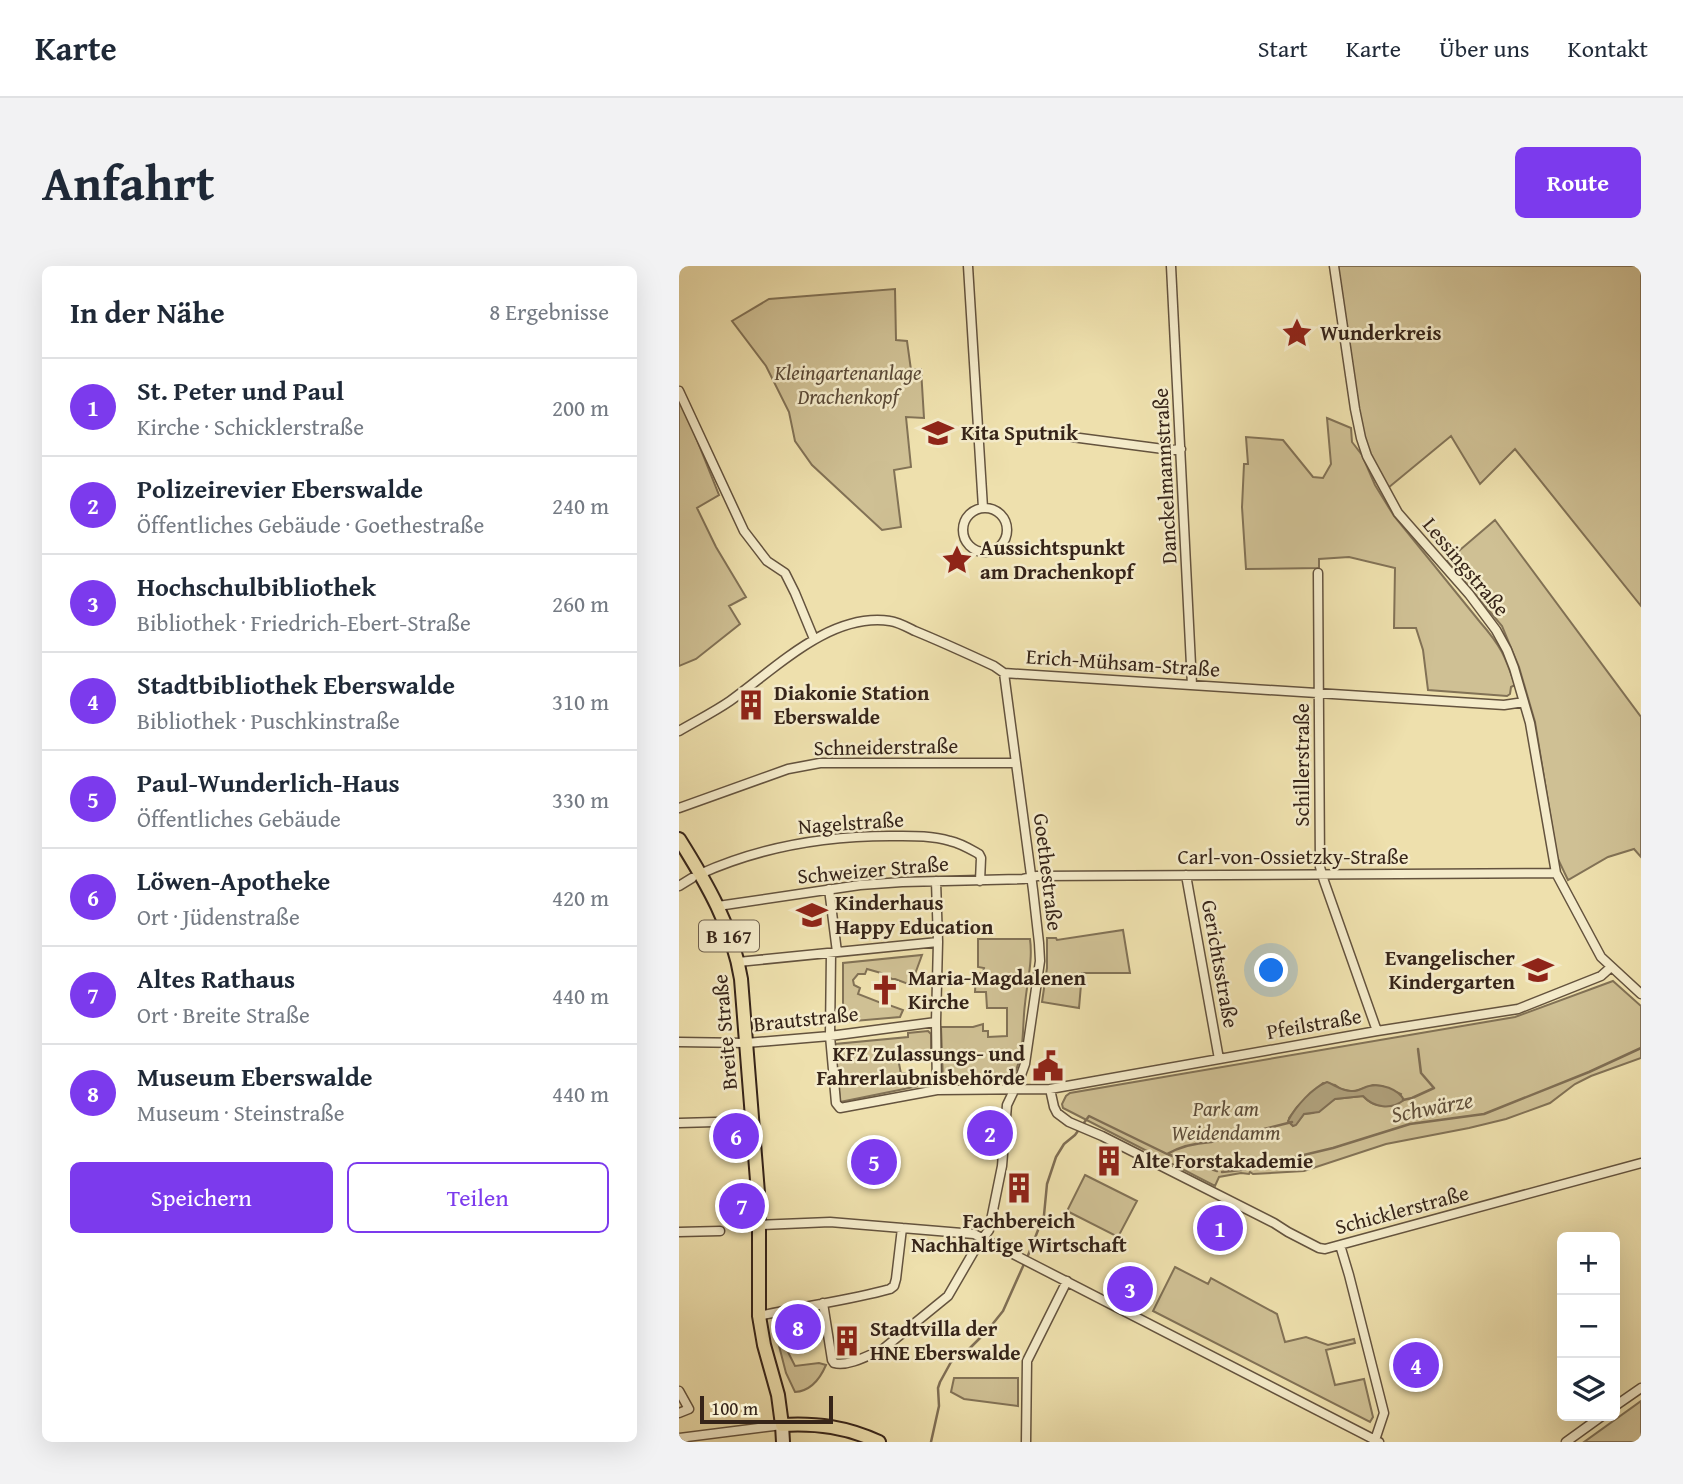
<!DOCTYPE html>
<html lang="de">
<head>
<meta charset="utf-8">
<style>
  :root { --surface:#fff; --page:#f2f2f3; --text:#1f2937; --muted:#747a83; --line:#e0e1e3; --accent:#7c3aed }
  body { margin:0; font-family:"Gentium Book Plus",serif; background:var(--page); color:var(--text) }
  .controls { position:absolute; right:21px; bottom:21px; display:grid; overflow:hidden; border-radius:10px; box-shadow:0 7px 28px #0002 }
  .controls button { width:63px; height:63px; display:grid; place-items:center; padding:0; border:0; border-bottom:2px solid var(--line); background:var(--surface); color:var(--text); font:35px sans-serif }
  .scale { position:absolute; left:21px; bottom:18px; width:133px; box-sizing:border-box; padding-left:7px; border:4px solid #362419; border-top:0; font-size:19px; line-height:24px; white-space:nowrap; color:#362419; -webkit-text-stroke:5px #f4ebca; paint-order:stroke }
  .you { position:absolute; left:593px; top:705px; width:24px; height:24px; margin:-18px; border:5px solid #fff; border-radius:50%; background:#1a73e8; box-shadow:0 0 0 10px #1a73e833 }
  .badge { display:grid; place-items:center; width:46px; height:46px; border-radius:50%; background:var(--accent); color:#fff; font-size:23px; font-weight:700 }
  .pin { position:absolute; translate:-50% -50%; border:4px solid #fff; box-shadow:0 2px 7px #0006 }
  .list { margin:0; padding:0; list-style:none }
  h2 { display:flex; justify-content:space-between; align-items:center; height:91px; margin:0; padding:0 28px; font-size:30px }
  h2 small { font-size:23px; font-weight:400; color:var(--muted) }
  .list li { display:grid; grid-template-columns:46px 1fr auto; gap:21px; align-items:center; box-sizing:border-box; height:98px; padding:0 28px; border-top:2px solid var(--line) }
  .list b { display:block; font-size:26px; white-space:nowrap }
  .list p { margin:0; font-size:23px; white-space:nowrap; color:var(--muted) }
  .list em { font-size:23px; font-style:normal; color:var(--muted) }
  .actions { display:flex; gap:14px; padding:21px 28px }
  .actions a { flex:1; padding:16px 0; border:2px solid var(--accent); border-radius:10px; text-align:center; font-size:24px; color:var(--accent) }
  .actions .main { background:var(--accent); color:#fff }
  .icon { flex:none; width:38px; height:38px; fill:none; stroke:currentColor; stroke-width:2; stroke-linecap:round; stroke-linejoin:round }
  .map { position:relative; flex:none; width:962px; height:1176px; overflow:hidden; border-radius:10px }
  header { display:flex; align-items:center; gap:42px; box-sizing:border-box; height:98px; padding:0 35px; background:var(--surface); border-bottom:2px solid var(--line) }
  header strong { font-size:33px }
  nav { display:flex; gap:38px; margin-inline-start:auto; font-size:24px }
  .intro { display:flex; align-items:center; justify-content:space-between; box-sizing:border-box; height:168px; padding:0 42px }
  h1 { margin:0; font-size:49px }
  .button { padding:18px 32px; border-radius:10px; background:var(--accent); color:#fff; font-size:24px; font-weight:700 }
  main { display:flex; gap:42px; padding:0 42px }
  aside { flex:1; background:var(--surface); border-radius:10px; box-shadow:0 7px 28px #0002 }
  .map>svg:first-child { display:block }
</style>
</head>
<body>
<header>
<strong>Karte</strong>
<nav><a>Start</a><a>Karte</a><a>Über uns</a><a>Kontakt</a></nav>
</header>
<div class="intro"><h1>Anfahrt</h1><a class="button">Route</a></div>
<main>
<aside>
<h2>In der Nähe<small>8 Ergebnisse</small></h2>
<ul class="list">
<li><span class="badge">1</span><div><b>St. Peter und Paul</b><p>Kirche · Schicklerstraße</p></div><em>200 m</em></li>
<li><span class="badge">2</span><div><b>Polizeirevier Eberswalde</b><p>Öffentliches Gebäude · Goethestraße</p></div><em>240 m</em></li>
<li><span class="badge">3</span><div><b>Hochschulbibliothek</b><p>Bibliothek · Friedrich-Ebert-Straße</p></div><em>260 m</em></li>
<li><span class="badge">4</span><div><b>Stadtbibliothek Eberswalde</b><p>Bibliothek · Puschkinstraße</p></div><em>310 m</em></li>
<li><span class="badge">5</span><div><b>Paul-Wunderlich-Haus</b><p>Öffentliches Gebäude</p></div><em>330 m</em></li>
<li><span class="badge">6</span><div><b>Löwen-Apotheke</b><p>Ort · Jüdenstraße</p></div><em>420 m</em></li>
<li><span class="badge">7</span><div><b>Altes Rathaus</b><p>Ort · Breite Straße</p></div><em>440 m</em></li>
<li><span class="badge">8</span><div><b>Museum Eberswalde</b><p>Museum · Steinstraße</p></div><em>440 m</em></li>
</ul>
<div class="actions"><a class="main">Speichern</a><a>Teilen</a></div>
</aside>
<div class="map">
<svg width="962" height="1176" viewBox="0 0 962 1176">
  <rect width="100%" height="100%" fill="#eee0ad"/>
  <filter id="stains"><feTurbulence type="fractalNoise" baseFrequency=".00286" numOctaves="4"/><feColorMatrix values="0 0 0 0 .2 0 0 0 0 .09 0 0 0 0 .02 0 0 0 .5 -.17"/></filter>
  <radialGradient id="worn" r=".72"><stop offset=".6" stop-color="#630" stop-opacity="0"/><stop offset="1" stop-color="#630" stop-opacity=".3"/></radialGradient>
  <path fill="#cfc094" stroke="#827256" stroke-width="2" fill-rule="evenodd" d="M657 0H962V340L836 183 801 218 772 170 709 222 691 188 686 175 676 126Z
    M216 23 217 74 228 75 232 104 242 103 245 152 227 151 232 201 215 204 222 261 203 264 133 199 116 175 110 146 87 100 53 55 90 33Z
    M0 129 40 229 18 242 37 281 67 331 50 340 61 358 17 393 0 400Z
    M648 152 672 162 673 176 683 189 696 219 715 250 801 356C822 380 826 390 836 419L832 421 831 428 828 430 749 424 744 384 737 362H715L716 302 670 291 640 293V302L567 303 563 241 565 198H569L567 171 604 174 634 211 644 212 652 198Z
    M816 254 962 451V591L955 583 929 591 889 614 878 591 856 456 840 401 823 360 768 295Z
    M444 664 451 707H403L400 742 363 736 368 702V672H377L378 674Z
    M299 673H351C354 695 348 716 346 738 343 760 346 788 335 808 333 813 332 813 327 815L266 817 264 815 262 761H294L304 758V765H309V771L328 770V742H308L307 726H296L297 708 304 707 305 702 299 701Z
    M243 689 232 719 216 713H213L202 707 188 703 186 708H179L174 714 175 719 181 722 179 728 202 737 205 736 207 738 224 744 221 751 164 756V697Z
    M934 715 962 740V792L912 810 896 818 871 837 827 853 790 862 707 878 625 905 574 908 571 906 570 908 562 907 540 911 536 920 390 845 384 842 383 838 387 830 391 827 836 751ZM644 817 656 819 662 823 671 825H677L694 819 703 820 722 828 718 839C704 841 694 841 684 830L656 833 634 847 625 848 618 857 614 860 610 856V852L618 841Z
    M249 765 252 768V786L243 787 242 785 219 792 222 808 227 807 228 809 237 808 240 820 161 836 156 778 229 771V767Z
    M406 909 458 935 439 971 388 945Z
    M496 1001 529 1018 532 1012 598 1048 606 1076 627 1071 649 1079 675 1073 676 1077 647 1084 656 1119 685 1113 694 1151 691 1156 474 1045Z
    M98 1072 108 1084 116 1100 140 1097 147 1099C141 1113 132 1125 116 1126L107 1107Z
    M275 1112H339V1140L285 1133 272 1126Z
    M962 1135V1173L958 1176H905Z"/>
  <path fill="#afa07b" stroke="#7f6e54" stroke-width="2" d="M648 816C656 819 664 826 674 825 680 825 685 821 690 820 702 817 719 823 725 834 712 844 695 842 684 830L656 833 640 846 625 848 617 859 614 860 609 855C617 840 633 822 648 816Z"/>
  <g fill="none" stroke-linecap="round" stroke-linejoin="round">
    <path stroke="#7f6e54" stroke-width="2.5" d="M724 834 733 832 755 822 742 807 739 783
      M488 888C502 880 517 877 532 876L613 856
      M543 906 562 904 654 882 731 858 805 848 910 806 962 782
      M348 992 365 949 368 918 377 891 385 878 396 869 410 850 488 888 538 905
      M252 1176 260 1140 259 1122 261 1116 272 1096 287 1086 308 1065 324 1045 345 998"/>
    <g stroke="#64533e" stroke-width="11">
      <path id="minor" d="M289 0 304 242
        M492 0 513 419
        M655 0 676 143 682 172 688 190 719 247 790 328 817 364 828 384 835 402 851 457 877 607 922 691 962 728
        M0 125 65 265 88 295 106 307 116 327 135 373
        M393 171 492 184 502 183
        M284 264a22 22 0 1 1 44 0a22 22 0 1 1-44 0Z
        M639 307 641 601 645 615 698 765
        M0 465C17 455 35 446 51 435 96 403 151 346 211 355 219 356 228 361 236 365 263 376 289 388 315 400L325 407 825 439 845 436
        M0 542 109 503 141 497H337
        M21 608C81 581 146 570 211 570 231 570 251 569 271 575 281 577 291 583 300 588L302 592 301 615
        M507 609 540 793
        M257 615 259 676 257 756 258 824
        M0 620 13 612
        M150 623 158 686
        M39 640 181 619 223 616 344 613 358 610 877 607
        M152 687 151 770 157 837 161 842 258 824 371 823 698 765 839 743 922 710 932 701
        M59 696 259 676
        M0 776 67 777 151 770 257 756
        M371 823 375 841 378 847 390 856 423 870 595 957 609 966 640 982 646 983 962 897
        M0 857 73 855
        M80 959 151 956 295 968 700 1176
        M0 966 41 965
        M661 979 670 1009 705 1147 696 1174
        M144 1037 153 1094 155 1097C169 1101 190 1089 204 1083L269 1030 298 980 310 964 323 900 328 839 341 812 346 798 361 695 360 677 354 624 325 407
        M80 1050C123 1040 168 1035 211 1023L215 1020 217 1013 223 962
        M0 1125 10 1143 0 1147
        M936 1140 962 1122
        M0 1172 103 1159
        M347 1176 348 1095 388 1015
        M887 1176 923 1150"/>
    </g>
    <g stroke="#362419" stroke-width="16">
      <path id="secondary" d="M103 1159 104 1176"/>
    </g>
    <g stroke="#362419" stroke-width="16">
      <path id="primary" d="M0 573C27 616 54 662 62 713L79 927 80 965V1050L85 1079 99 1129 103 1159C138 1157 168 1161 200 1176"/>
    </g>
    <use href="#minor" stroke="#f4ebca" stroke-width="8"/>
    <use href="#secondary" stroke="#f4ebca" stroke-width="12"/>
    <use href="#primary" stroke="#eee0ad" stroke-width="12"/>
  </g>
  <defs>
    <g id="sight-bare" transform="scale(2.415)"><path d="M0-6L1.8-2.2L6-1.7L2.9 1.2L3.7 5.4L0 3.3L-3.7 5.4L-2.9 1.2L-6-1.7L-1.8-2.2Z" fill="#8f2418" stroke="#f4ebca" stroke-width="2.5" paint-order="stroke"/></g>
    <g id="school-bare" transform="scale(2.415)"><path d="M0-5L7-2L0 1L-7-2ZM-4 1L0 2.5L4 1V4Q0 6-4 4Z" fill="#8f2418" stroke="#f4ebca" stroke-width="2.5" paint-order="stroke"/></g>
    <g id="building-bare" transform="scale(2.415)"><path d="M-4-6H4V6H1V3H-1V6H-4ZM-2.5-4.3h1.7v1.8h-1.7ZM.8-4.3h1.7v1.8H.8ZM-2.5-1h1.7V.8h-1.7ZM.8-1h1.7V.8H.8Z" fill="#8f2418" stroke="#f4ebca" stroke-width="2.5" paint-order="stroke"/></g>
    <g id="church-bare" transform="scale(2.415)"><path d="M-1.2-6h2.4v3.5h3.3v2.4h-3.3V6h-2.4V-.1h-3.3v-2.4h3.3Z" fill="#8f2418" stroke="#f4ebca" stroke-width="2.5" paint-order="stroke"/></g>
    <g id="civic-bare" transform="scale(2.415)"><path d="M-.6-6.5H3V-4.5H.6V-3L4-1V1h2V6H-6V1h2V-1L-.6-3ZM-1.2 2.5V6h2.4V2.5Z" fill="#8f2418" stroke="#f4ebca" stroke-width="2.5" paint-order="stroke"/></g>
  </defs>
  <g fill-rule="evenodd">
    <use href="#sight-bare" x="618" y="67"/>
    <use href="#school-bare" x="259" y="167"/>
    <use href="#sight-bare" x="278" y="294"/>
    <use href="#building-bare" x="72" y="439"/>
    <use href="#school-bare" x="133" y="649"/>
    <use href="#school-bare" x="859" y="704"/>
    <use href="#church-bare" x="206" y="724"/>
    <use href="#civic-bare" x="369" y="800"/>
    <use href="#building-bare" x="430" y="895"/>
    <use href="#building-bare" x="340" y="922"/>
    <use href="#building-bare" x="168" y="1075"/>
  </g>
  <g text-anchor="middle" stroke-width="5" stroke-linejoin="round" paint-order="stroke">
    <rect fill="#f4ebca" stroke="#6f604e" stroke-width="2" x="20" y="654.5" width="60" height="31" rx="5"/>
    <g font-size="19" font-weight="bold" fill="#362419">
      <text x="50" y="677">B 167</text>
    </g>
    <g font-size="21" font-weight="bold" fill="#362419" stroke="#f4ebca" text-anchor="start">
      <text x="641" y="74">Wunderkreis</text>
      <text x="282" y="174">Kita Sputnik</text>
      <text x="301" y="289">Aussichtspunkt<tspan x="301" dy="24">am Drachenkopf</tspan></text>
      <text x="95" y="434">Diakonie Station<tspan x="95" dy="24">Eberswalde</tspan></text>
      <text x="156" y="644">Kinderhaus<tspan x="156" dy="24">Happy Education</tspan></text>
      <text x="836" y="699" text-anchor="end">Evangelischer<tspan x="836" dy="24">Kindergarten</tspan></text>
      <text x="229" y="719">Maria-Magdalenen<tspan x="229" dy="24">Kirche</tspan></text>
      <text x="346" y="795" text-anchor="end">KFZ Zulassungs- und<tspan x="346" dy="24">Fahrerlaubnisbehörde</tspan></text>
      <text x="453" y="902">Alte Forstakademie</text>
      <text x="340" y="962" text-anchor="middle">Fachbereich<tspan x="340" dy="24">Nachhaltige Wirtschaft</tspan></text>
      <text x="191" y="1070">Stadtvilla der<tspan x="191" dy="24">HNE Eberswalde</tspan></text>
    </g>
    <g font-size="21" font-style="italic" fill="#5c4b38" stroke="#f4ebca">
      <text x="169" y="114">Kleingartenanlage<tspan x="169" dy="24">Drachenkopf</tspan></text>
      <text x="547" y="850">Park am<tspan x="547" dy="24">Weidendamm</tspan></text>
    </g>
    <g font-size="21" fill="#362419" stroke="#f4ebca">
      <text transform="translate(486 210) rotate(-93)" y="7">Danckelmannstraße</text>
      <text transform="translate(787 301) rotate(50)" y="7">Lessingstraße</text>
      <text transform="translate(444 397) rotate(4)" y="7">Erich-Mühsam-Straße</text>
      <text transform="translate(207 481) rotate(-1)" y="7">Schneiderstraße</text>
      <text transform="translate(623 499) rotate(-90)" y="7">Schillerstraße</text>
      <text transform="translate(172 557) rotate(-4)" y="7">Nagelstraße</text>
      <text x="614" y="598">Carl-von-Ossietzky-Straße</text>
      <text transform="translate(194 604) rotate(-5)" y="7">Schweizer Straße</text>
      <text transform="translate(369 606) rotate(83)" y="7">Goethestraße</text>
      <text transform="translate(541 698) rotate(80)" y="7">Gerichtsstraße</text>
      <text transform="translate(127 753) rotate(-6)" y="7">Brautstraße</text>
      <text transform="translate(635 758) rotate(-10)" y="7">Pfeilstraße</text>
      <text transform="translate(46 766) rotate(-95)" y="7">Breite Straße</text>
      <text transform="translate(723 944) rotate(-15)" y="7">Schicklerstraße</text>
    </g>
    <g font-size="23" font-style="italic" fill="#604f3b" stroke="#f4ebca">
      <text transform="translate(753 841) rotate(-11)" y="8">Schwärze</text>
    </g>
  </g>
  <rect width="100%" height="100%" filter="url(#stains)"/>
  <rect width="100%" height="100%" fill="url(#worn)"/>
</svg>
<div class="controls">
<button>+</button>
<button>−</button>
<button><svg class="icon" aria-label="layers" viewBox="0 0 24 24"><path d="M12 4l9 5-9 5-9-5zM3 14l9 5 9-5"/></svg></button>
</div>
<div class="scale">100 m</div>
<div class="you"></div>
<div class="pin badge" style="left:541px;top:962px">1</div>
<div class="pin badge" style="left:311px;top:867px">2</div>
<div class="pin badge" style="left:451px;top:1023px">3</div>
<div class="pin badge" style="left:737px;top:1099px">4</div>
<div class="pin badge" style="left:195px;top:896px">5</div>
<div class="pin badge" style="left:57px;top:870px">6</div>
<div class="pin badge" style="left:63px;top:940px">7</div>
<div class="pin badge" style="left:119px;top:1061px">8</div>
</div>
</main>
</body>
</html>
